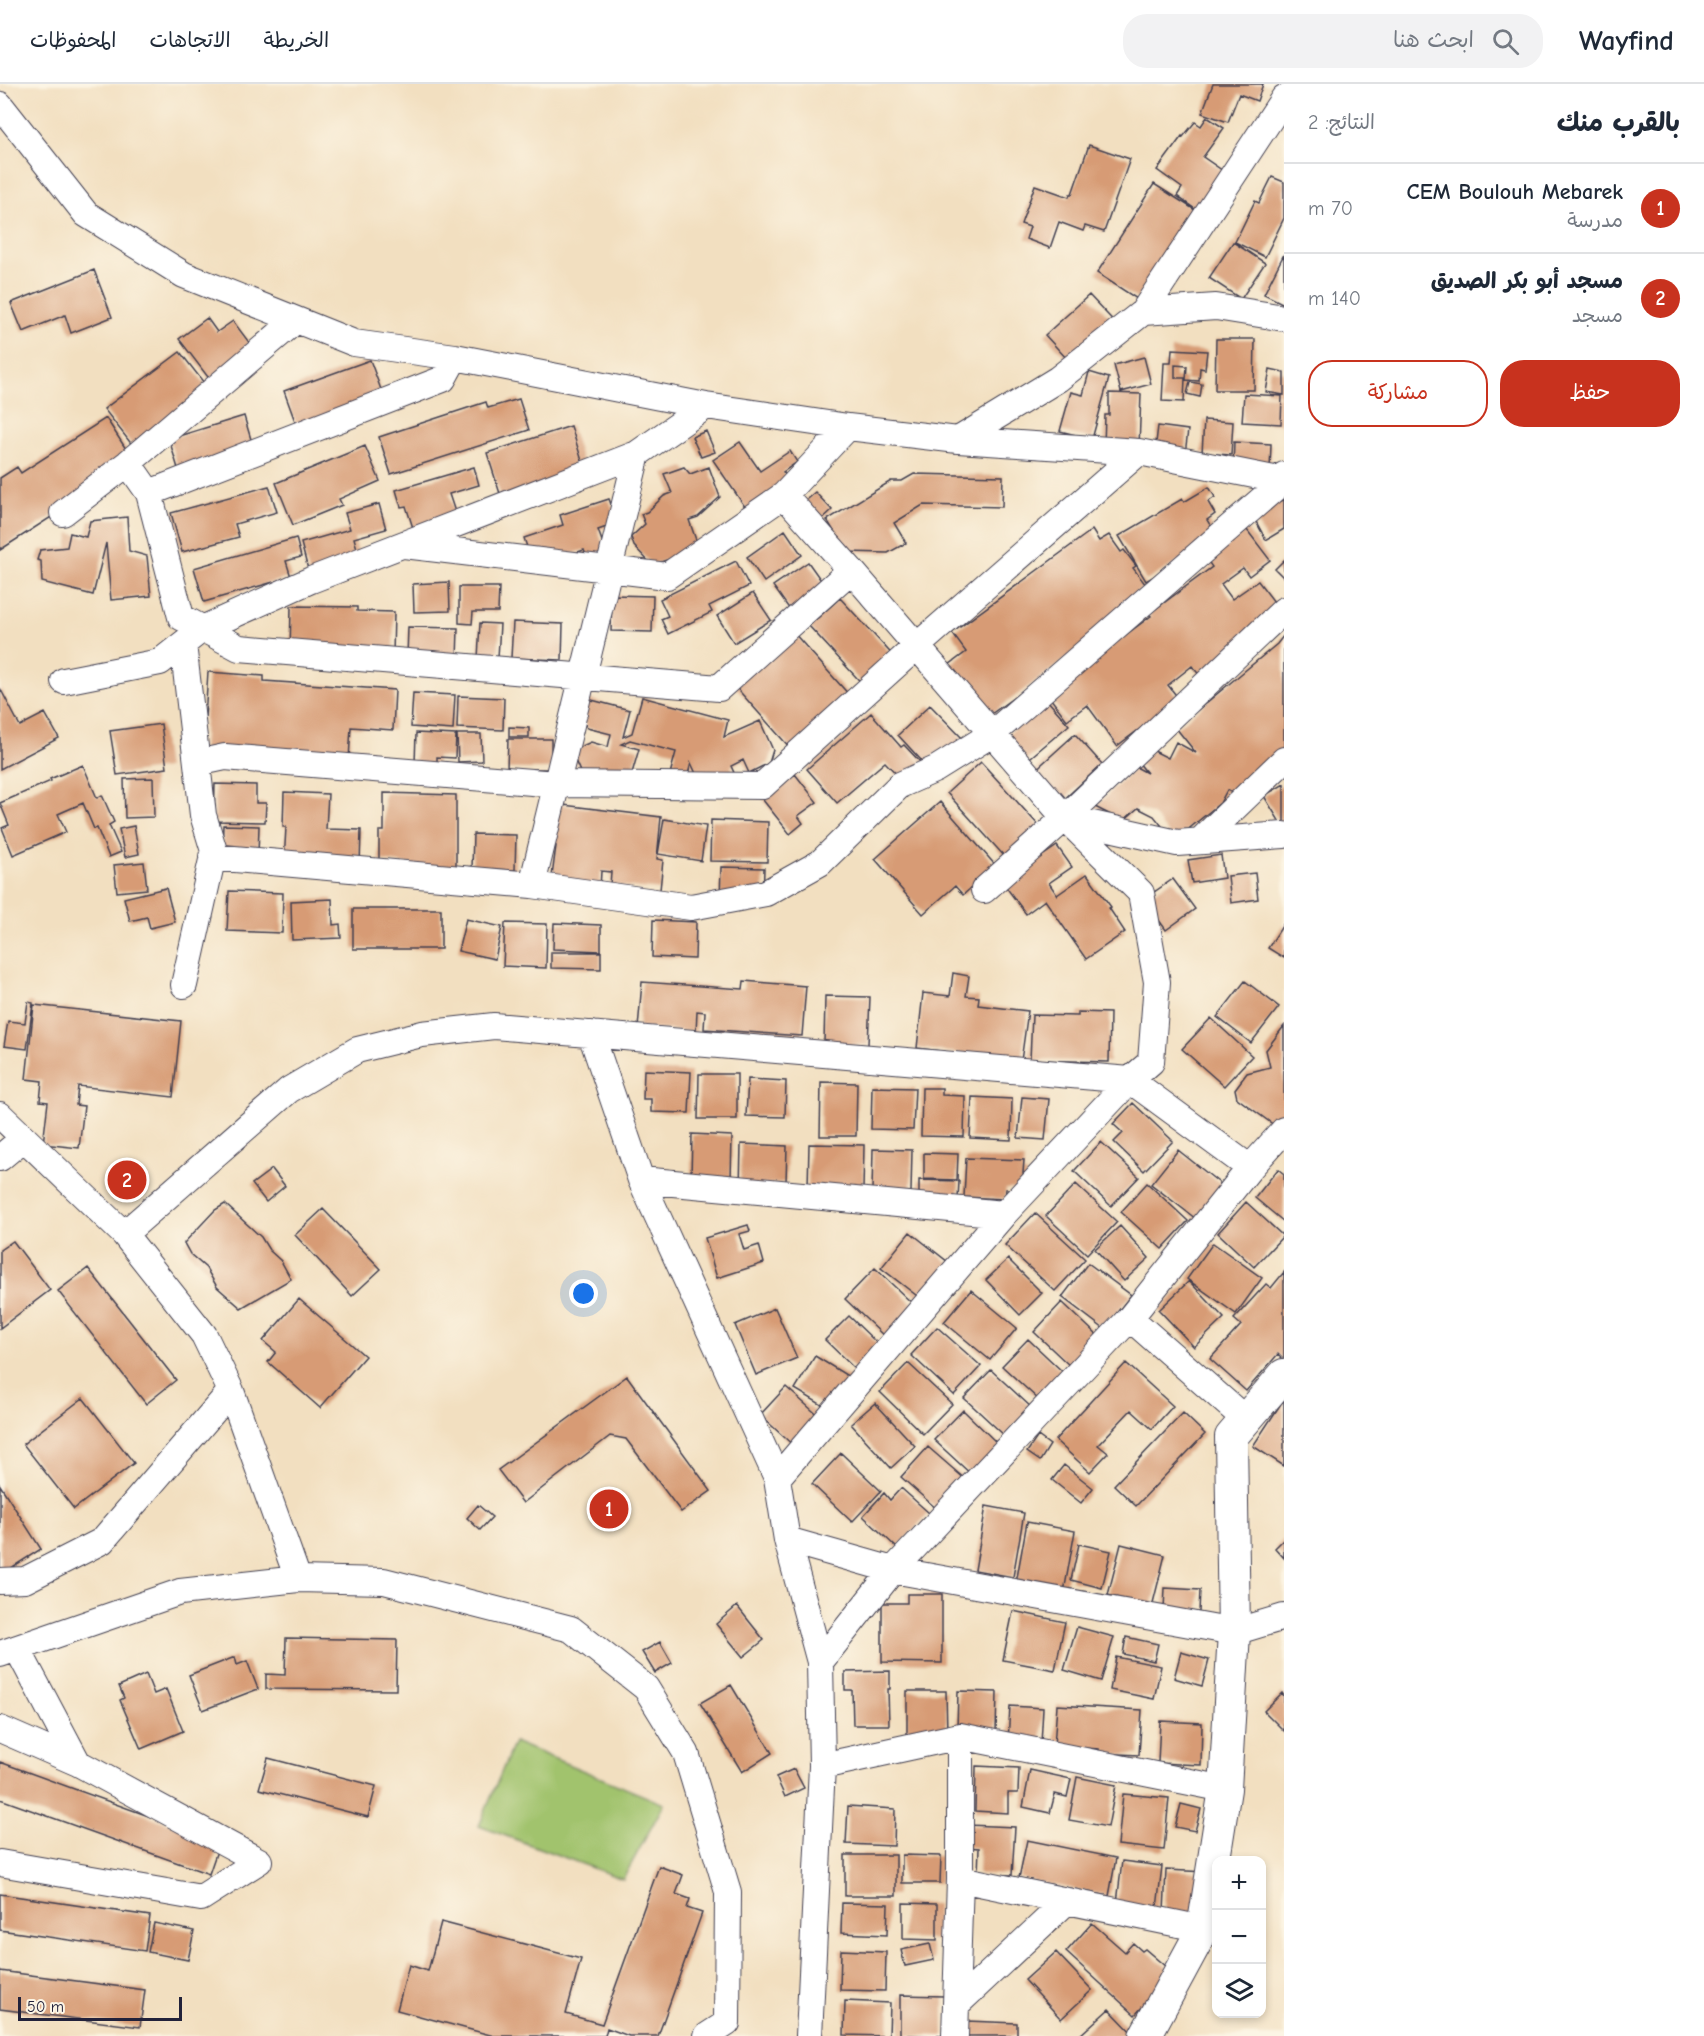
<!DOCTYPE html>
<html lang="ar">
<head>
<meta charset="utf-8">
<style>
  :root { --surface:#fff; --page:#f2f2f3; --text:#1f2937; --muted:#747a83; --line:#e0e1e3; --accent:#c8321e }
  body { margin:0; font-family:"Comic Neue","Playpen Sans Arabic",sans-serif; background:var(--page); color:var(--text); direction:rtl }
  .controls { position:absolute; right:18px; bottom:18px; display:grid; overflow:hidden; border-radius:12px; box-shadow:0 3px 9px #0003 }
  .controls button { width:54px; height:54px; display:grid; place-items:center; padding:0; border:0; border-bottom:2px solid var(--line); background:var(--surface); color:var(--text); font:30px sans-serif }
  .scale { position:absolute; left:18px; bottom:15px; width:164px; box-sizing:border-box; padding-left:6px; border:3px solid #22223b; border-top:0; font-size:16px; line-height:21px; white-space:nowrap; color:#22223b; -webkit-text-stroke:4px #fcf5e5; paint-order:stroke }
  .you { position:absolute; left:584px; top:1210px; width:21px; height:21px; margin:-15px; border:4px solid #fff; border-radius:50%; background:#1a73e8; box-shadow:0 0 0 9px #1a73e833 }
  .badge { display:grid; place-items:center; width:39px; height:39px; border-radius:50%; background:var(--accent); color:#fff; font-size:20px; font-weight:700 }
  .pin { position:absolute; translate:-50% -50%; border:3px solid #fff; box-shadow:0 2px 6px #0006 }
  .list { margin:0; padding:0; list-style:none }
  h2 { display:flex; justify-content:space-between; align-items:center; height:78px; margin:0; padding:0 24px; font-size:26px }
  h2 small { font-size:20px; font-weight:400; color:var(--muted) }
  .list li { display:grid; grid-template-columns:39px 1fr auto; gap:18px; align-items:center; box-sizing:border-box; height:90px; padding:0 24px; border-top:2px solid var(--line) }
  .list b { display:block; font-size:22px; white-space:nowrap }
  .list p { margin:0; font-size:20px; white-space:nowrap; color:var(--muted) }
  .list em { font-size:20px; font-style:normal; color:var(--muted) }
  .actions { display:flex; gap:12px; padding:18px 24px }
  .actions a { flex:1; padding:14px 0; border:2px solid var(--accent); border-radius:24px; text-align:center; font-size:21px; color:var(--accent) }
  .actions .main { background:var(--accent); color:#fff }
  .icon { flex:none; width:33px; height:33px; fill:none; stroke:currentColor; stroke-width:2; stroke-linecap:round; stroke-linejoin:round }
  .map { position:relative; flex:none; width:1284px; height:1952px; overflow:hidden; direction:ltr }
  header { display:flex; align-items:center; gap:36px; box-sizing:border-box; height:84px; padding:0 30px; background:var(--surface); border-bottom:2px solid var(--line) }
  header strong { font-size:28px }
  nav { display:flex; gap:33px; margin-inline-start:auto; font-size:21px }
  .search { width:420px; height:54px; background:var(--page); display:flex; align-items:center; gap:15px; box-sizing:border-box; padding:0 21px; border-radius:24px; color:var(--muted); font-size:22px }
  main { display:flex }
  aside { flex:1; background:var(--surface) }
  .map>svg:first-child { display:block }
</style>
</head>
<body>
<header>
<strong>Wayfind</strong>
<div class="search"><svg class="icon" aria-label="search" viewBox="0 0 24 24"><circle cx="10" cy="10" r="6"/><path d="M15 15l6 6"/></svg>ابحث هنا</div>
<nav><a>الخريطة</a><a>الاتجاهات</a><a>المحفوظات</a></nav>
</header>
<main>
<aside>
<h2>بالقرب منك<small>النتائج: 2</small></h2>
<ul class="list">
<li><span class="badge">1</span><div><b>CEM Boulouh Mebarek</b><p>مدرسة</p></div><em>70 m</em></li>
<li><span class="badge">2</span><div><b>مسجد أبو بكر الصديق</b><p>مسجد</p></div><em>140 m</em></li>
</ul>
<div class="actions"><a class="main">حفظ</a><a>مشاركة</a></div>
</aside>
<div class="map">
<svg width="1284" height="1952" viewBox="0 0 1284 1952">
  <rect width="100%" height="100%" fill="#fcf5e5"/>
  <filter id="ink" filterUnits="userSpaceOnUse"><feTurbulence type="fractalNoise" baseFrequency=".0167" numOctaves="2"/><feDisplacementMap in="SourceGraphic" scale="12" xChannelSelector="R" yChannelSelector="G"/><feConvolveMatrix kernelMatrix="1 2 1 2 8 2 1 2 1" color-interpolation-filters="sRGB"/></filter>
  <filter id="wash" filterUnits="userSpaceOnUse"><feTurbulence type="fractalNoise" baseFrequency=".008" numOctaves="4" result="noise"/><feDisplacementMap in="SourceGraphic" scale="24" xChannelSelector="R" yChannelSelector="G"/><feGaussianBlur stdDeviation="1.35" result="paint"/><feColorMatrix in="noise" values="0 0 0 0 0 0 0 0 0 0 0 0 0 0 0 0 0 1.4 0 .05"/><feComposite in="paint" operator="in"/></filter>
  <g filter="url(#wash)">
    <rect width="100%" height="100%" fill="#f2dfc0"/>
    <path fill="#a1c36d" stroke="#627254" stroke-width="1.5" d="M514 1658 664 1720 623 1795 479 1742Z"/>
    <g id="blocks">
      <path fill="#d79b74" d="M1213 0H1263L1257 17 1239 10 1228 38 1202 29Z
        M1207 33 1224 44 1203 73 1226 89 1198 127 1177 112 1182 104 1157 86 1182 52 1183 53 1195 38 1201 42Z
        M1089 61 1130 75 1104 148 1085 142 1083 147 1059 138 1050 164 1026 155 1030 143 1021 140 1035 101 1069 113 1070 110H1072Z
        M1272 93 1284 98V134L1265 173 1235 158 1255 117 1259 119Z
        M1154 100 1195 126 1137 215 1097 189Z
        M1233 158 1265 179 1241 215 1209 194Z
        M1284 170V220L1264 210Z
        M94 186 112 233 71 249 65 231 23 248 11 219Z
        M1089 211 1123 247 1079 288 1045 251Z
        M207 234 217 248 233 237 257 269 214 301 179 255Z
        M1216 255H1255L1254 306H1215Z
        M1172 265 1207 267 1205 285 1200 284 1199 297 1186 296 1187 282 1175 281V294H1185L1184 318 1162 317 1164 279H1171Z
        M180 268 208 304 133 362 104 325Z
        M1144 273 1151 300 1121 308 1114 281Z
        M370 276 386 319 300 351 284 307Z
        M1270 285 1284 288V311L1266 308Z
        M1089 288 1109 294 1092 355 1060 347 1071 308 1083 311Z
        M1190 298 1202 300 1200 313 1187 310Z
        M1109 309 1141 310 1139 363 1104 362 1105 331H1109Z
        M1244 310 1282 312 1281 340 1242 338Z
        M519 315 529 346 391 390 379 353 486 318 488 324Z
        M244 332 258 379 183 401 169 355Z
        M106 334 135 379 0 466V394L17 383 21 389Z
        M1204 336 1233 338 1231 371 1202 369Z
        M571 342 583 380 503 419 487 369Z
        M1158 342 1188 346 1185 370 1155 367Z
        M706 347 715 368 701 373 692 353Z
        M740 358 760 387 790 367 797 378 783 388 791 398 754 436 713 376Z
        M1234 358 1271 360 1270 386 1233 384Z
        M365 362 380 397 339 415 342 421 293 441 276 399Z
        M474 383 479 401 449 410 456 431 413 444 406 422 401 423 396 406Z
        M684 383 690 390 709 383 720 413 698 433 689 436 696 456 678 472 652 481 634 462 631 453 645 440 641 430 647 428 664 412 672 409 664 390Z
        M914 390 1003 392 1002 423 923 421 894 439 906 459 888 469 847 468 827 436 891 397H902Z
        M269 402 277 428 235 440 239 453 182 468 171 429Z
        M1209 403 1215 413 1208 418 1215 430 1207 436 1218 454 1146 497 1119 452 1182 415 1184 418Z
        M815 408 832 426 817 440 800 421Z
        M609 415 618 439 598 446 608 474 589 480 584 466 547 478 530 472 524 454 563 441 560 431Z
        M1284 415V445L1266 456 1253 432Z
        M379 420 386 445 354 454 361 479 310 493 301 459 350 445 345 429Z
        M127 433 129 467 147 472 151 512 111 516 106 459 93 511 42 498 41 477 37 476 40 466 67 463 70 449 86 453 90 437Z
        M785 446 802 471 764 498 747 473Z
        M1092 446 1099 457 1109 451 1121 468 1124 466 1136 482 1133 484 1146 501 1131 512 1138 522 987 633 949 581 966 568 952 549Z
        M1247 446 1270 476 1249 492 1243 484 1221 500 1232 515 1258 497 1284 531 1201 593 1192 582 1168 601 1179 615 1117 662 1087 621 1067 636 1047 610 1151 532 1149 530 1212 483 1207 476Z
        M296 454 301 473 286 477 291 493 204 518 194 484Z
        M1284 476V494L1275 485Z
        M736 477 749 502 709 522 712 528 668 550 661 535 668 532 660 515Z
        M808 478 830 509 795 533 773 502Z
        M449 498 450 527 414 528 413 500Z
        M459 503H499L498 528H473L472 540 459 539Z
        M753 509 771 536 734 559 717 532Z
        M612 511 653 512 652 548 611 547Z
        M840 514 899 578 868 606 809 542Z
        M291 522 357 523V527L394 528 393 572 290 570Z
        M513 538 563 540 562 576 511 574Z
        M480 539 500 540 498 574H478Z
        M408 543 458 544 457 575 407 573Z
        M793 548 851 613 791 665 733 600Z
        M1284 551V669L1234 710 1227 706 1220 719 1174 757 1154 732 1138 724 1123 737 1095 723 1136 683 1147 689 1138 678 1152 666 1168 674 1176 658 1196 669 1176 644 1277 560Z
        M208 588 264 592V597L395 606 393 646 351 643 349 675 203 665Z
        M0 604 20 642 45 629 59 654 0 685Z
        M413 609 455 611 453 646 411 643Z
        M458 612 504 614 503 646 457 644Z
        M642 613 728 636 724 653 760 637 773 666 769 679 749 689 743 676 731 682 736 693 701 700 691 679 687 694 670 690 676 668 630 656 621 660 639 665 628 703 581 690 571 667 591 658 608 663 611 650 587 644 580 629 584 614 630 626 623 653 632 649Z
        M1047 616 1069 641 1025 678 1004 654Z
        M930 621 965 657 932 688 898 651Z
        M871 629 901 663 904 661 924 682 905 699 885 678 837 719 807 685Z
        M161 640 167 684 117 691 110 647Z
        M509 643 529 644V653H509Z
        M416 649 456 651 455 674 437 673V681L415 679Z
        M457 650H481L482 677 458 678Z
        M1075 650 1102 680 1060 719 1032 689Z
        M508 655H551V685H507Z
        M981 678 1040 743 1006 774 947 709Z
        M83 681 97 714 102 711 114 738 109 741 121 768 109 773 97 744 94 745 83 719 58 730 66 748 13 771 2 744 9 741 0 719 51 697 50 695Z
        M795 690 817 718 798 732 803 739 790 750 763 716Z
        M153 694 154 733 125 734 124 695Z
        M215 700 256 701V719H266L265 738 214 737Z
        M1284 700V738L1281 740 1264 712Z
        M284 708 328 710 326 745 361 746 360 782 284 779 286 743H283Z
        M384 709 456 711V788L379 776V747H384Z
        M940 718 996 782 963 811 955 802 923 830 875 775Z
        M555 720 661 733 657 775 663 776 660 806 610 801 611 788 601 787 600 805 551 800 556 762H551Z
        M664 735 706 742 701 777 658 770Z
        M711 736 768 738 767 778 710 777Z
        M223 741 259 742 258 771 222 770Z
        M134 742 139 770 125 773 119 745Z
        M473 750 516 751 515 786 472 785Z
        M1057 762 1072 783 1049 799 1057 811 1087 790 1111 823 1109 824 1125 848 1086 875 1045 816 1026 830 1003 799Z
        M1221 771 1224 794 1192 799 1188 776Z
        M144 778 147 805 117 808 114 781Z
        M721 783 764 784 763 816 720 815Z
        M1255 789 1258 815 1231 819 1228 792Z
        M1173 795 1195 825 1166 846 1144 815Z
        M166 804 175 838 150 844 147 833 130 837 124 814Z
        M229 807 283 809 282 849 227 847Z
        M332 815 333 841 340 840 341 854 292 856 291 817Z
        M353 825H441V865H353Z
        M466 835 502 843 495 875 458 867Z
        M653 836 696 838 695 875 652 873Z
        M505 839 547 840 546 884 503 882Z
        M554 839 601 841V867L553 865Z
        M1284 839V874L1268 864Z
        M551 868H601V885L551 884Z
        M953 889 969 892 966 912 979 913 978 921 1028 927 1021 977 917 964 923 909 950 912Z
        M744 897 806 902 802 952 704 945 705 928 697 927 696 948 638 944 642 898 743 905Z
        M1245 897 1279 923 1251 959 1217 933Z
        M825 912 870 913 868 961 824 960Z
        M28 918 33 919 27 965 4 962 8 937 25 939Z
        M34 921 181 937 173 1013 78 1002 76 1021 84 1022 79 1064 43 1060 48 1018 40 1017 42 997 26 995Z
        M1078 928 1110 929 1109 978 1030 976 1032 931 1078 932Z
        M1211 934 1252 972 1224 1002 1182 965Z
        M1284 942V1036L1278 1044 1237 1014 1235 1005 1247 989 1270 983 1266 966Z
        M644 986 691 988 689 1029 651 1028V1015H643Z
        M699 990H737V1035H698Z
        M748 995 786 997 785 1033 746 1032Z
        M821 998 857 999 856 1052H820Z
        M872 1003 915 1004 913 1046 871 1045Z
        M922 1004H942V1011L965 1012 964 1053 921 1052Z
        M972 1013 1012 1015 1011 1056 970 1054Z
        M1022 1013 1049 1015 1045 1056 1018 1054Z
        M1133 1019 1173 1057 1144 1087 1114 1058 1123 1049 1113 1040Z
        M692 1050 732 1052 731 1095 691 1094Z
        M1101 1058 1139 1093 1111 1122 1074 1087Z
        M741 1060 787 1062 786 1098 740 1104Z
        M809 1060 864 1061 863 1106 808 1104Z
        M873 1065 912 1066 911 1108 872 1107Z
        M1178 1066 1227 1105 1200 1138 1151 1100Z
        M924 1069 958 1070 957 1096 924 1095Z
        M966 1074 1024 1076 1023 1089H1027L1026 1105H1006L1005 1115 964 1113Z
        M272 1085 285 1102 266 1118 252 1100Z
        M1278 1085 1284 1090V1138L1255 1114Z
        M919 1096 959 1097 958 1115H919Z
        M1147 1099 1188 1137 1162 1165 1121 1128Z
        M1076 1100 1117 1138 1087 1170 1046 1132Z
        M1246 1118 1283 1152 1254 1183 1218 1149Z
        M225 1120 261 1153 269 1166 281 1177 291 1195 241 1224 217 1203 206 1184 190 1170 184 1159 215 1126Z
        M323 1125 381 1185 352 1212 295 1151Z
        M1035 1129 1085 1175 1055 1207 1005 1161Z
        M748 1141 750 1147 739 1150 744 1166 759 1161 764 1179 717 1194 705 1154Z
        M1120 1142 1149 1174 1124 1197 1095 1165Z
        M910 1148 953 1182 925 1218 881 1184Z
        M13 1157 50 1206 0 1244V1166Z
        M1213 1159 1262 1194 1236 1230 1187 1195Z
        M1008 1175 1042 1209 1020 1231 986 1196Z
        M1088 1179 1131 1211 1104 1245 1062 1213Z
        M88 1184 176 1296 146 1320 58 1207Z
        M875 1184 915 1222 885 1253 845 1215Z
        M1284 1188V1276L1278 1270 1246 1307 1210 1275 1241 1241 1234 1235 1266 1200 1271 1204Z
        M1189 1197 1224 1234 1194 1263 1159 1226Z
        M971 1206 1017 1244 990 1276 944 1238Z
        M299 1215 365 1272 320 1324 268 1278 276 1268 263 1257Z
        M1062 1218 1099 1253 1071 1283 1034 1248Z
        M775 1224 797 1274 756 1291 735 1241Z
        M849 1232 878 1260 855 1285 825 1256Z
        M937 1243 981 1282 954 1311 911 1271Z
        M1028 1255 1065 1290 1039 1316 1002 1282Z
        M815 1272 851 1294 832 1327 795 1305Z
        M908 1279 952 1320 923 1350 880 1308Z
        M1126 1279 1173 1322 1152 1345 1131 1326 1098 1361 1108 1369 1090 1388 1055 1356Z
        M991 1286 1032 1324 1005 1352 964 1314Z
        M627 1292 711 1407 681 1428 626 1355 610 1352 523 1419 498 1386Z
        M786 1303 822 1335 796 1364 760 1331Z
        M83 1314 134 1379 74 1425 23 1360Z
        M1284 1315V1382L1253 1362Z
        M875 1319 915 1362 891 1384 851 1340Z
        M963 1326 1001 1363 973 1392 934 1356Z
        M1183 1329 1205 1350 1136 1422 1114 1401Z
        M1038 1352 1050 1361 1040 1377 1027 1368Z
        M928 1363 966 1396 939 1427 901 1393Z
        M841 1369 881 1407 852 1438 812 1400Z
        M1064 1381 1093 1404 1081 1419 1052 1396Z
        M0 1401 41 1465 0 1491Z
        M901 1404 929 1429 897 1464 863 1432 884 1409 890 1416Z
        M478 1421 492 1433 480 1446 467 1434Z
        M986 1422 1024 1429 1013 1493 975 1486Z
        M1027 1438 1075 1447 1064 1508 1016 1499Z
        M1284 1455V1474L1275 1464Z
        M1079 1460 1111 1467 1102 1504 1071 1496Z
        M1121 1460 1165 1471 1152 1523 1108 1511Z
        M1165 1504 1200 1506 1199 1528 1164 1526Z
        M907 1510H942V1579L882 1578V1519H907Z
        M737 1522 764 1556 743 1573 716 1540Z
        M1013 1527 1065 1538 1055 1586 1003 1576Z
        M1077 1543 1114 1553 1101 1597 1064 1586Z
        M1126 1553 1158 1560 1154 1577 1123 1570Z
        M286 1554 397 1556 396 1606 266 1605V1590L285 1591Z
        M660 1558 672 1579 655 1589 642 1568Z
        M1181 1568 1209 1576 1202 1602 1174 1594Z
        M235 1573 237 1581 247 1577 258 1605 203 1626 189 1591Z
        M1116 1573 1161 1582 1154 1615 1110 1606Z
        M890 1587V1605H888L889 1641H853L852 1606H845V1588Z
        M146 1590 154 1610 166 1605 183 1647 141 1665 120 1616 124 1614 119 1602Z
        M731 1601 772 1669 742 1688 700 1619Z
        M907 1607H946L947 1649 907 1650Z
        M958 1607 997 1608 996 1647 957 1646Z
        M1282 1609 1284 1612V1647L1264 1627Z
        M1057 1621 1142 1626 1139 1671 1099 1669V1665L1054 1662Z
        M1010 1622 1043 1624 1041 1660 1008 1658Z
        M1160 1637 1202 1639 1201 1681 1158 1679Z
        M268 1674 376 1702 368 1733 259 1705Z
        M0 1678 220 1758 209 1790 0 1715Z
        M976 1682 1019 1684 1018 1709H1008V1729L975 1727Z
        M794 1685 804 1704 785 1713 776 1693Z
        M1030 1686 1071 1695 1067 1713 1055 1710 1050 1729 1023 1723Z
        M1077 1693 1116 1701 1108 1743 1069 1736Z
        M1123 1710 1169 1714 1164 1766 1118 1761Z
        M1181 1720 1201 1725 1195 1747 1175 1743Z
        M848 1722 895 1725 894 1762 846 1760Z
        M967 1741 1015 1743 1012 1791 978 1790 979 1764 966 1763Z
        M1027 1756 1116 1774 1109 1812 1019 1794Z
        M845 1771H896V1812H845Z
        M902 1771 941 1772 940 1799H902Z
        M1122 1777 1162 1782 1157 1824 1117 1819Z
        M659 1782 683 1791 676 1810 690 1815 687 1824 702 1829 658 1952H629L607 1944 605 1952H494L397 1926 409 1881 428 1887 441 1838 581 1875 566 1930 602 1940Z
        M1166 1786 1207 1788 1205 1831 1164 1828Z
        M0 1810 150 1832 145 1867 0 1846Z
        M842 1819 888 1820 887 1851 841 1849Z
        M903 1819 937 1820V1856L903 1855Z
        M154 1839 194 1847 188 1876 148 1868Z
        M1092 1839 1125 1868 1133 1859 1142 1867 1145 1865 1173 1889 1135 1931 1066 1868Z
        M930 1860 934 1876 905 1882 901 1866Z
        M841 1866 886 1868 885 1907 840 1906Z
        M1056 1868 1092 1906 1061 1935 1025 1896Z
        M0 1887 145 1906 140 1943 0 1925Z
        M900 1911 944 1912V1952L900 1951Z
        M845 1917 890 1919 889 1952 844 1951Z
        M1109 1925 1135 1952H1079Z
        M966 1937 1017 1939V1952H965Z"/>
    </g>
  </g>
  <g filter="url(#ink)">
    <use href="#blocks" fill-opacity="0" stroke="#413e4f" stroke-width="1.5"/>
    <g fill="none" stroke-linecap="round" stroke-linejoin="round">
      <g stroke="#413e4f" stroke-width="28">
        <path id="minor" d="M0 21 86 130 184 191 354 259 455 273 706 322 848 343 958 356 1058 295 1143 228 1216 223 1284 234
          M1143 228 1284 14
          M958 356 1139 368 1284 397
          M128 379 149 409 181 533 239 564 719 604 851 486
          M149 409 443 295 455 273
          M63 429 128 379 296 236
          M404 461 667 492 784 411 848 343
          M183 560 203 731 214 767 184 901
          M64 597 160 578 202 545 311 496 637 370 706 322
          M197 679 225 673 556 700 762 702 917 562 1139 368
          M1065 734 1177 759 1284 751
          M1200 757 1284 676
          M212 773 532 801 691 823 766 809 820 779 900 701 936 685 992 650 1283 397 1284 391
          M532 801 637 370
          M984 806 1065 734 1284 526
          M591 950 641 1096 777 1394 787 1456 820 1578 822 1682 809 1952
          M0 1031 124 1150 204 1251 231 1307 298 1495
          M0 1074 24 1054
          M641 1096 1004 1130
          M124 1150 289 1006 357 966 422 950 494 942 1130 996 1250 1084
          M1130 1234 1246 1336
          M777 1394 1004 1130 1130 996 1151 978 1157 898 1141 809 1065 734 851 486 784 411
          M787 1456 893 1486 1234 1548 1284 1533
          M0 1497 25 1496 102 1457 231 1307
          M17 1564 78 1679
          M0 1570 180 1508 298 1495 384 1497 571 1545 646 1604 686 1669 728 1808 727 1939 707 1952
          M820 1578 893 1486 1130 1234 1250 1084 1284 1046
          M0 1645 78 1679 259 1777 201 1814 0 1779
          M822 1682 960 1652 1225 1705
          M960 1795 1203 1845
          M957 1920 1067 1817
          M955 1952 960 1795V1652"/>
      </g>
      <g stroke="#413e4f" stroke-width="34">
        <path id="tertiary" d="M1145 1952 1203 1845 1225 1705 1234 1548 1231 1353 1284 1291"/>
      </g>
      <use href="#minor" stroke="#fff" stroke-width="26"/>
      <use href="#tertiary" stroke="#fff" stroke-width="32"/>
    </g>
  </g>
</svg>
<div class="controls">
<button>+</button>
<button>−</button>
<button><svg class="icon" aria-label="layers" viewBox="0 0 24 24"><path d="M12 4l9 5-9 5-9-5zM3 14l9 5 9-5"/></svg></button>
</div>
<div class="scale">50 m</div>
<div class="you"></div>
<div class="pin badge" style="left:609px;top:1425px">1</div>
<div class="pin badge" style="left:127px;top:1096px">2</div>
</div>
</main>
</body>
</html>
